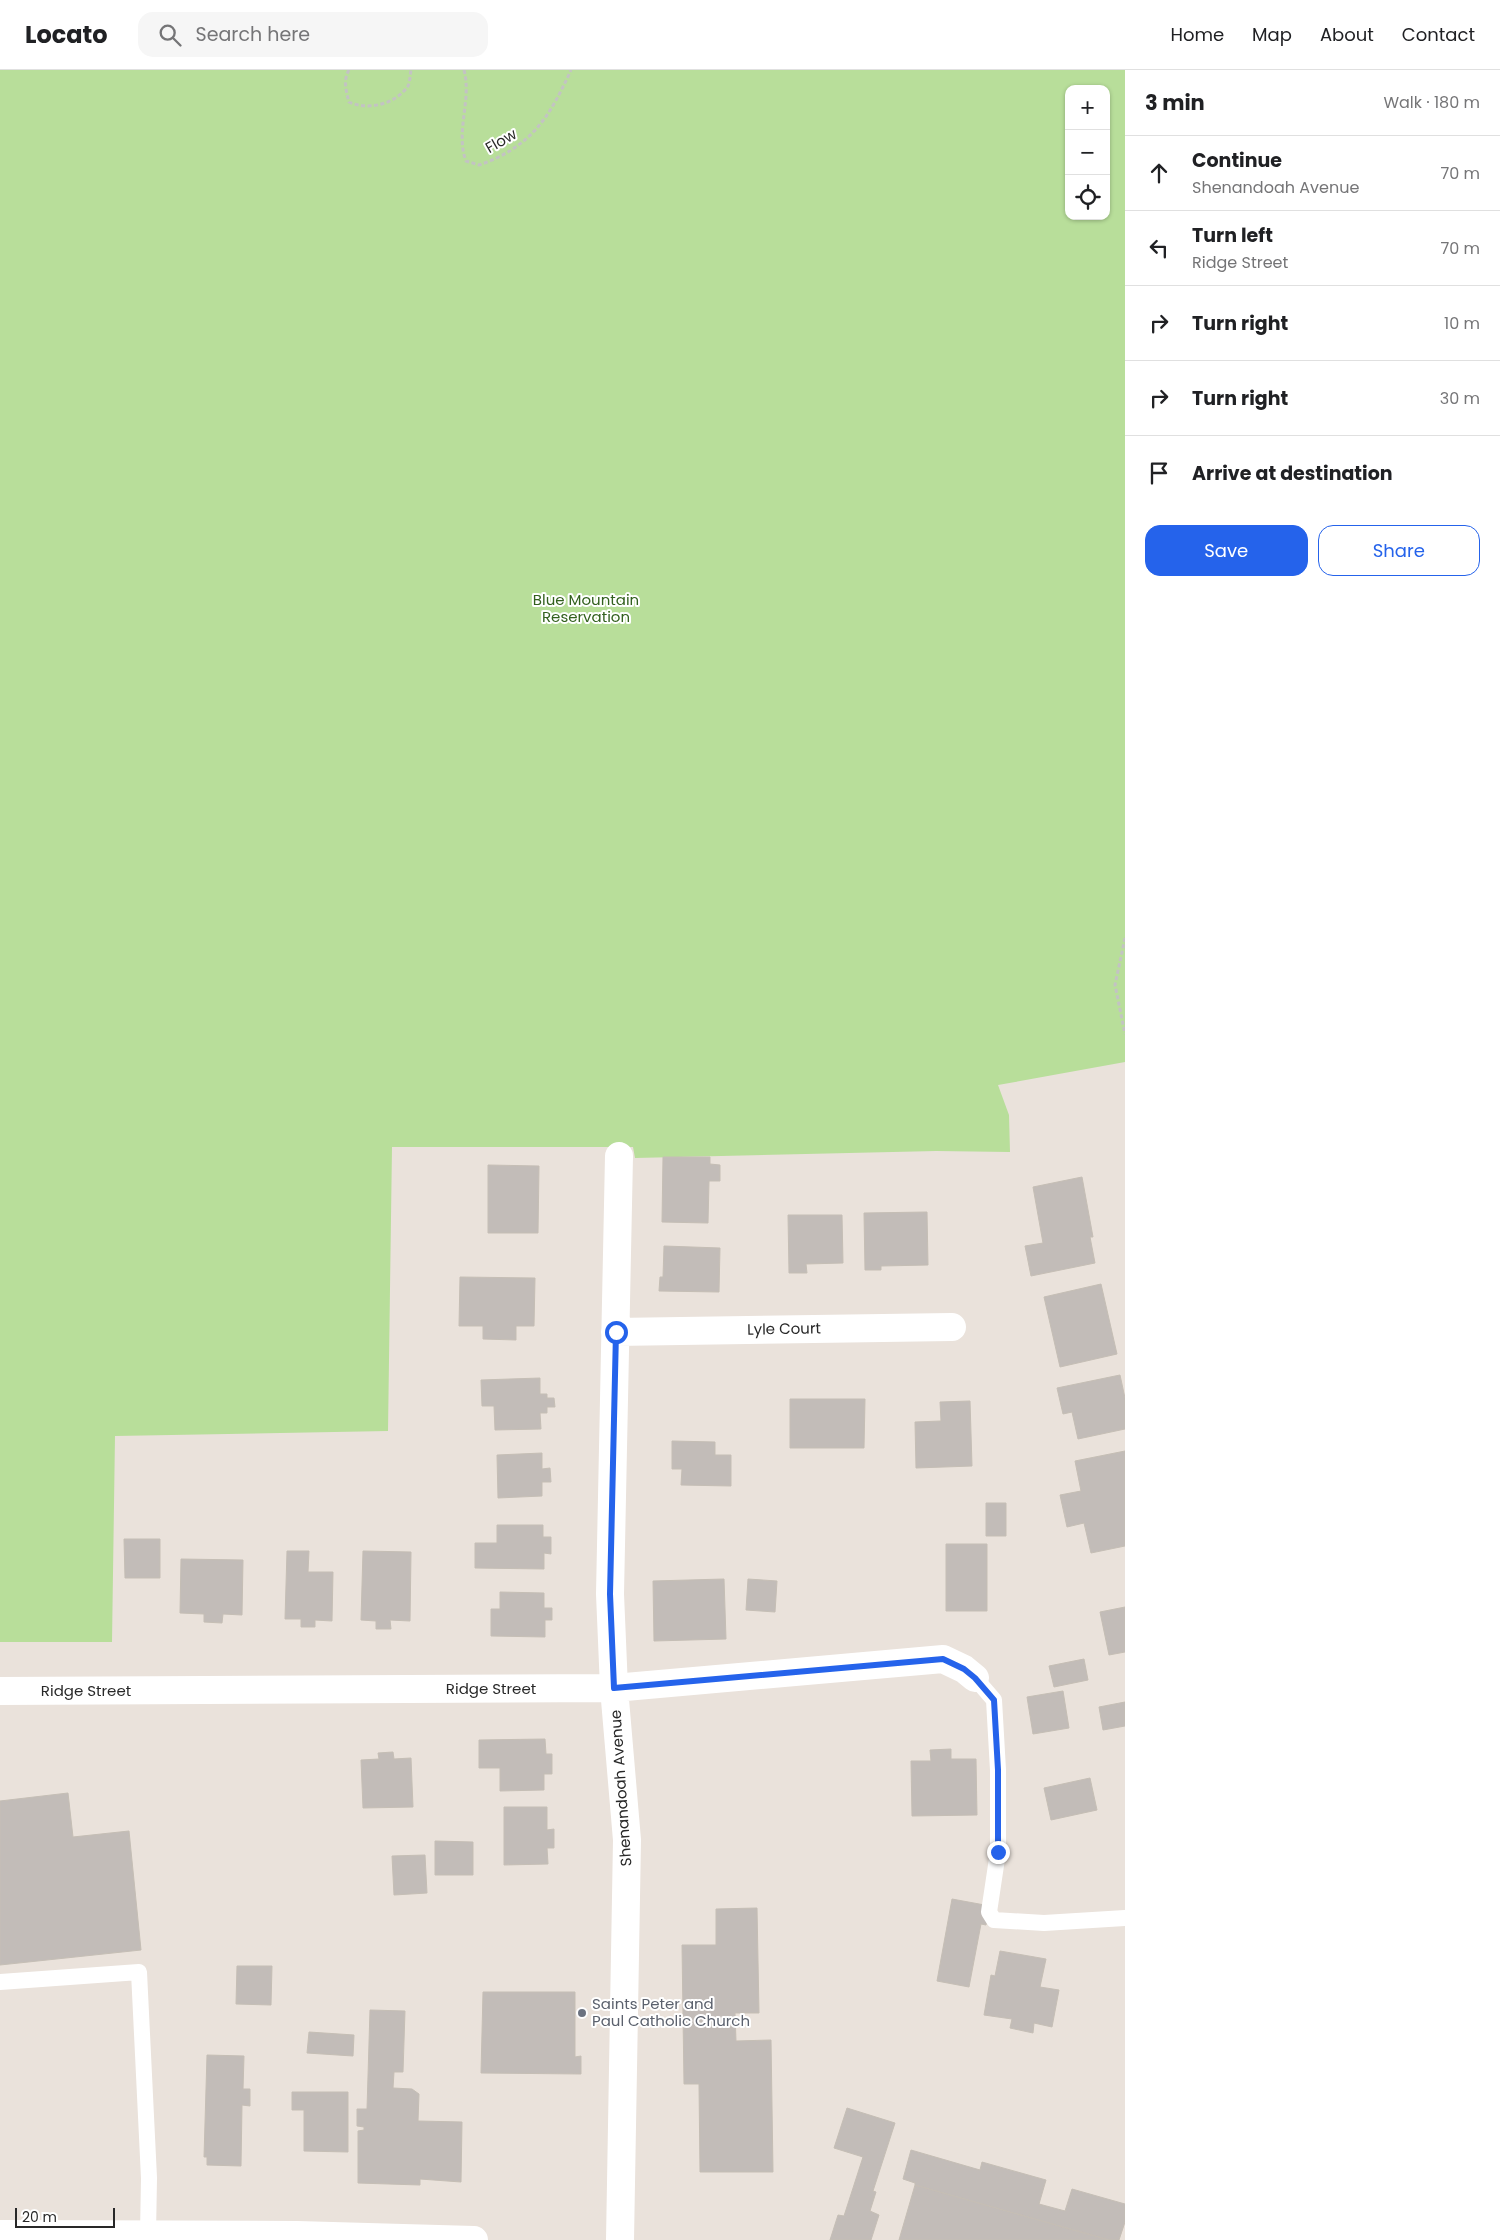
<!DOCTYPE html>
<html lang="en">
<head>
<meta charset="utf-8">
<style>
  :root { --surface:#fff; --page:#f6f6f6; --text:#202124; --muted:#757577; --line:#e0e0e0; --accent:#2563eb }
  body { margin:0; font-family:Poppins,sans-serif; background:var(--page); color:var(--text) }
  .controls { position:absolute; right:15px; top:15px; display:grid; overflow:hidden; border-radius:10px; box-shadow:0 1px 4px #0004 }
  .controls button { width:45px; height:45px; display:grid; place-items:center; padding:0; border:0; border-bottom:1px solid var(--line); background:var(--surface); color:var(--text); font:25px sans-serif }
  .scale { position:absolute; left:15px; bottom:12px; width:100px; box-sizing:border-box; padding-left:5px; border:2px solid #282828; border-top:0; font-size:14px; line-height:18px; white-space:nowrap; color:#282828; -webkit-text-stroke:4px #fff; paint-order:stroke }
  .stop { position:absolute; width:15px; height:15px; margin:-11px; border:4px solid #2563eb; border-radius:50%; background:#fff }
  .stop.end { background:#2563eb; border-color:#fff; box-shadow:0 1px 5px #0008 }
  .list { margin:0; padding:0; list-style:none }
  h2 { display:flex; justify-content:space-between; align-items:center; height:65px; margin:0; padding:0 20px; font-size:21px }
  h2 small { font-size:16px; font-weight:400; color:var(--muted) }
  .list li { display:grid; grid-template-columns:32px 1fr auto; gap:15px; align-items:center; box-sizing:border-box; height:75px; padding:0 20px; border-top:1px solid var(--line) }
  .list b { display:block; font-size:19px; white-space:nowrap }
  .list p { margin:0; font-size:16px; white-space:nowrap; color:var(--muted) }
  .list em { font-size:16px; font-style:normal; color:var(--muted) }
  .actions { display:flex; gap:10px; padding:15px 20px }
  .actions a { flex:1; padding:11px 0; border:1px solid var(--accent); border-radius:15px; text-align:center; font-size:18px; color:var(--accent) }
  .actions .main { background:var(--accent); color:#fff }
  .icon { flex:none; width:28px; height:28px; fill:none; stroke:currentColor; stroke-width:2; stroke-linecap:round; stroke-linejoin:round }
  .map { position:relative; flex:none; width:1125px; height:2170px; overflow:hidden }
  header { display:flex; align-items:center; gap:30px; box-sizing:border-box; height:70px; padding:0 25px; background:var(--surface); border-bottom:1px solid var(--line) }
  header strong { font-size:24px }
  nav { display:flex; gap:28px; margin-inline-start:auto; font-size:18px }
  .search { width:350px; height:45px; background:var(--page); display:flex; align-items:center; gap:12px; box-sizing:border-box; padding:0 18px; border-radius:15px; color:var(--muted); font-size:19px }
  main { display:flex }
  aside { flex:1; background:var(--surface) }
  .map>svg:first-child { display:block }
</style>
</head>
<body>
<header>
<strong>Locato</strong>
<div class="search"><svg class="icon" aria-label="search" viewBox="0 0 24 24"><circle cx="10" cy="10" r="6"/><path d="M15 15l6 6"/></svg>Search here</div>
<nav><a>Home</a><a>Map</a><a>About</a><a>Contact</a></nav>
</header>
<main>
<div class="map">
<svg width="1125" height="2170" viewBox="0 0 1125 2170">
  <rect width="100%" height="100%" fill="#eae2db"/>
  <path fill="#b8de9a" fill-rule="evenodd" d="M0 0H1125V992L998 1015 1009 1045 1010 1082 936 1081 635 1088 633 1077H392L388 1361 115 1366 112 1572H0ZM1069 19H1106V146H1069Z"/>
  <path fill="#c2bcb8" stroke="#c5beb5" d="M663 1087H710V1094L720 1095V1111H709L708 1153 662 1152Z
    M488 1095 539 1096 538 1163H488Z
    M1082 1107 1093 1167H1090L1095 1193 1031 1206 1025 1176 1043 1173 1033 1117Z
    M927 1142 928 1195 881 1196V1200H865L864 1143Z
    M788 1145H842L843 1193 806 1194 807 1203H789Z
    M664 1176 720 1178 719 1222 659 1221 660 1207H663Z
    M460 1207 535 1208 534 1256H516V1270L483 1269V1256H459Z
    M1101 1214 1117 1284 1060 1297 1044 1227Z
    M1120 1305 1125 1328V1359L1078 1369 1072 1342 1063 1344 1057 1318Z
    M540 1308V1324H547V1328H554L555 1337H547V1343H540L541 1359 495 1360 494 1336H482L481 1310Z
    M790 1329H865L864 1378H790Z
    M970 1331 972 1396 916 1398 915 1352 941 1351 940 1332Z
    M672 1371 715 1372V1385H731V1416L681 1415 682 1399H672Z
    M1125 1381V1476L1091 1483 1084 1453 1067 1457 1060 1425 1081 1421 1075 1391Z
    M542 1383V1399L550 1398 551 1412H542V1426L498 1428 497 1385Z
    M986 1433H1006V1466H986Z
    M497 1455H543V1467H551V1484L544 1483V1499L475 1498V1473H497Z
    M124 1469H160V1508H125Z
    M946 1474H987V1541H946Z
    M287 1481H309L308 1502H333L332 1551 315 1550V1557H301V1549H285Z
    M363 1481 411 1482 410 1551 390 1550 391 1559H376V1551L361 1550Z
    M181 1489 243 1490 242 1545 223 1544 222 1553 204 1552V1544L180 1543Z
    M724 1509 726 1569 654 1571 653 1511Z
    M748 1509 777 1511 775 1542 746 1540Z
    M500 1522 544 1523V1538H552V1550H545V1567L491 1566V1539H500Z
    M1125 1537V1582L1109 1585 1100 1542Z
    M1084 1589 1088 1610 1054 1617 1049 1596Z
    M1063 1621 1069 1658 1033 1664 1027 1627Z
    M1125 1632V1656L1103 1660 1099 1637Z
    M545 1669 546 1684H552V1704H544V1720L500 1721V1698H479V1670Z
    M951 1679V1689H976L977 1745 912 1746 911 1691H931L930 1680Z
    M393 1682 394 1689 411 1688 413 1737 363 1738 361 1690 379 1689 378 1683Z
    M1090 1708 1097 1740 1051 1750 1044 1718Z
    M68 1723 73 1767 129 1761 141 1880 0 1895V1731Z
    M504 1737H547V1760L554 1759V1778H547L548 1794 504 1795Z
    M435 1771 473 1772V1805H435Z
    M425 1785 427 1823 394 1825 392 1786Z
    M952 1829 990 1836 986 1855 981 1854 969 1917 937 1911Z
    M757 1838 759 1943H735L736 1971 771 1970 773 2102H700L699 2014H684L682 1875H716V1839Z
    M1000 1881 1046 1889 1040 1917 1059 1920 1052 1957 1034 1953 1033 1963 1010 1958 1012 1949 984 1945 991 1905 995 1906Z
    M237 1896H272L271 1935 236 1934Z
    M483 1922H575V1987L581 1986V2004L481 2003Z
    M370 1940 405 1941 403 2002H394L393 2018 412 2019 419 2024 418 2051 462 2052 461 2112 420 2109V2115L358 2113V2061L364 2060V2057L357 2056V2039H367Z
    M309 1962 354 1965 353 1986 307 1983Z
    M207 1985 244 1986 243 2019H250V2036L242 2035 241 2096 207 2095V2087H204Z
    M292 2022H348V2082L304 2081V2040H292Z
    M847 2038 895 2053 873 2121 876 2122 870 2141 879 2145 871 2170H830L838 2145 844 2146 863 2087 834 2078Z
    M911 2080 980 2100 982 2092 1046 2110 1039 2134 1065 2141 1072 2119 1125 2134V2152L1119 2170H1109L915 2115V2113L903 2109Z
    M915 2115 1109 2170H899Z"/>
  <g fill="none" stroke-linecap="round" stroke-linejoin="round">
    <path stroke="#c3c3c3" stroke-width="3" stroke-dasharray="4 2.5" stroke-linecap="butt" d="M349 0C343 10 346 21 349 32 368 41 396 34 408 16 410 12 410 5 411 0
      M464 0C472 30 455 62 466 91L479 95C531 77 549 48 571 0
      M1125 868 1115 915 1125 964"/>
    <path stroke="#fff" stroke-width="16" d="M975 1608 994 1630 998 1700V1782L989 1842 994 1850 1044 1853 1125 1848
      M0 1912 139 1902 149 2108 148 2164"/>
    <path stroke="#fff" stroke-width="28" d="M619 1086 610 1524 614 1618 627 1770 620 2170
      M615 1262 952 1257
      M0 1621 614 1618 943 1589 964 1599 975 1608"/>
    <path stroke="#fff" stroke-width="28" d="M0 2164 297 2165 474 2170"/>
  </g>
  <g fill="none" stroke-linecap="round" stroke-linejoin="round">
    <path stroke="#2563eb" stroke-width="6" d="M616 1262 610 1524 614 1618 943 1589 964 1599 975 1608 994 1630 998 1700V1782"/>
  </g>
  <circle fill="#6b7280" stroke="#fff" stroke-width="2" cx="582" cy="1943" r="5"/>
  <g text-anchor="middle" stroke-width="4" stroke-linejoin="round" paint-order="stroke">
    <g font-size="15" fill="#282828" stroke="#fff">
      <text transform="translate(501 71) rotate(-30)" y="5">Flow</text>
      <text transform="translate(784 1259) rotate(-1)" y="5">Lyle Court</text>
      <text x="491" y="1624">Ridge Street</text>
      <text x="86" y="1626">Ridge Street</text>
      <text transform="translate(621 1718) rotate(-94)" y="5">Shenandoah Avenue</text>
    </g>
    <g font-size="15" fill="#32601e" stroke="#fff">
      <text x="586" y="535">Blue Mountain<tspan x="586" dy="17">Reservation</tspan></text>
    </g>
    <g font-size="15" fill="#5b616d" stroke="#fff" text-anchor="start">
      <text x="592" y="1939">Saints Peter and<tspan x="592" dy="17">Paul Catholic Church</tspan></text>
    </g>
  </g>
</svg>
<div class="controls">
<button>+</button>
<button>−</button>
<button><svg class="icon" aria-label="locate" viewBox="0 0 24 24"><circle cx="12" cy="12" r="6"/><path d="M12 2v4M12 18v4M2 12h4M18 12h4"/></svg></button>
</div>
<div class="scale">20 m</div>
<div class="stop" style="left:616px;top:1262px"></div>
<div class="stop end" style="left:998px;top:1782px"></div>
</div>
<aside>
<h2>3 min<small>Walk · 180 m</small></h2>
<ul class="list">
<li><svg class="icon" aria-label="ahead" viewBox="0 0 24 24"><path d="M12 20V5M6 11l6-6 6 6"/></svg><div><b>Continue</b><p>Shenandoah Avenue</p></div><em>70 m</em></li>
<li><svg class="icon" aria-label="left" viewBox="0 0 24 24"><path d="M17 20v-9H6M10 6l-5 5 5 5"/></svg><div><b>Turn left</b><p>Ridge Street</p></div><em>70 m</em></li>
<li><svg class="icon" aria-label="right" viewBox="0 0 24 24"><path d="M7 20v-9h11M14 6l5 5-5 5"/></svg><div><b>Turn right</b></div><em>10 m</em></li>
<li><svg class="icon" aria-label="right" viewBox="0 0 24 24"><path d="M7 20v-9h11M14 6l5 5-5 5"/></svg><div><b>Turn right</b></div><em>30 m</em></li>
<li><svg class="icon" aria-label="arrive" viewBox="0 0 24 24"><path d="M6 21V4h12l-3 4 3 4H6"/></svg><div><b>Arrive at destination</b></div></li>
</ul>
<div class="actions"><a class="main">Save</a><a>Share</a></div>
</aside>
</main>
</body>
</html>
